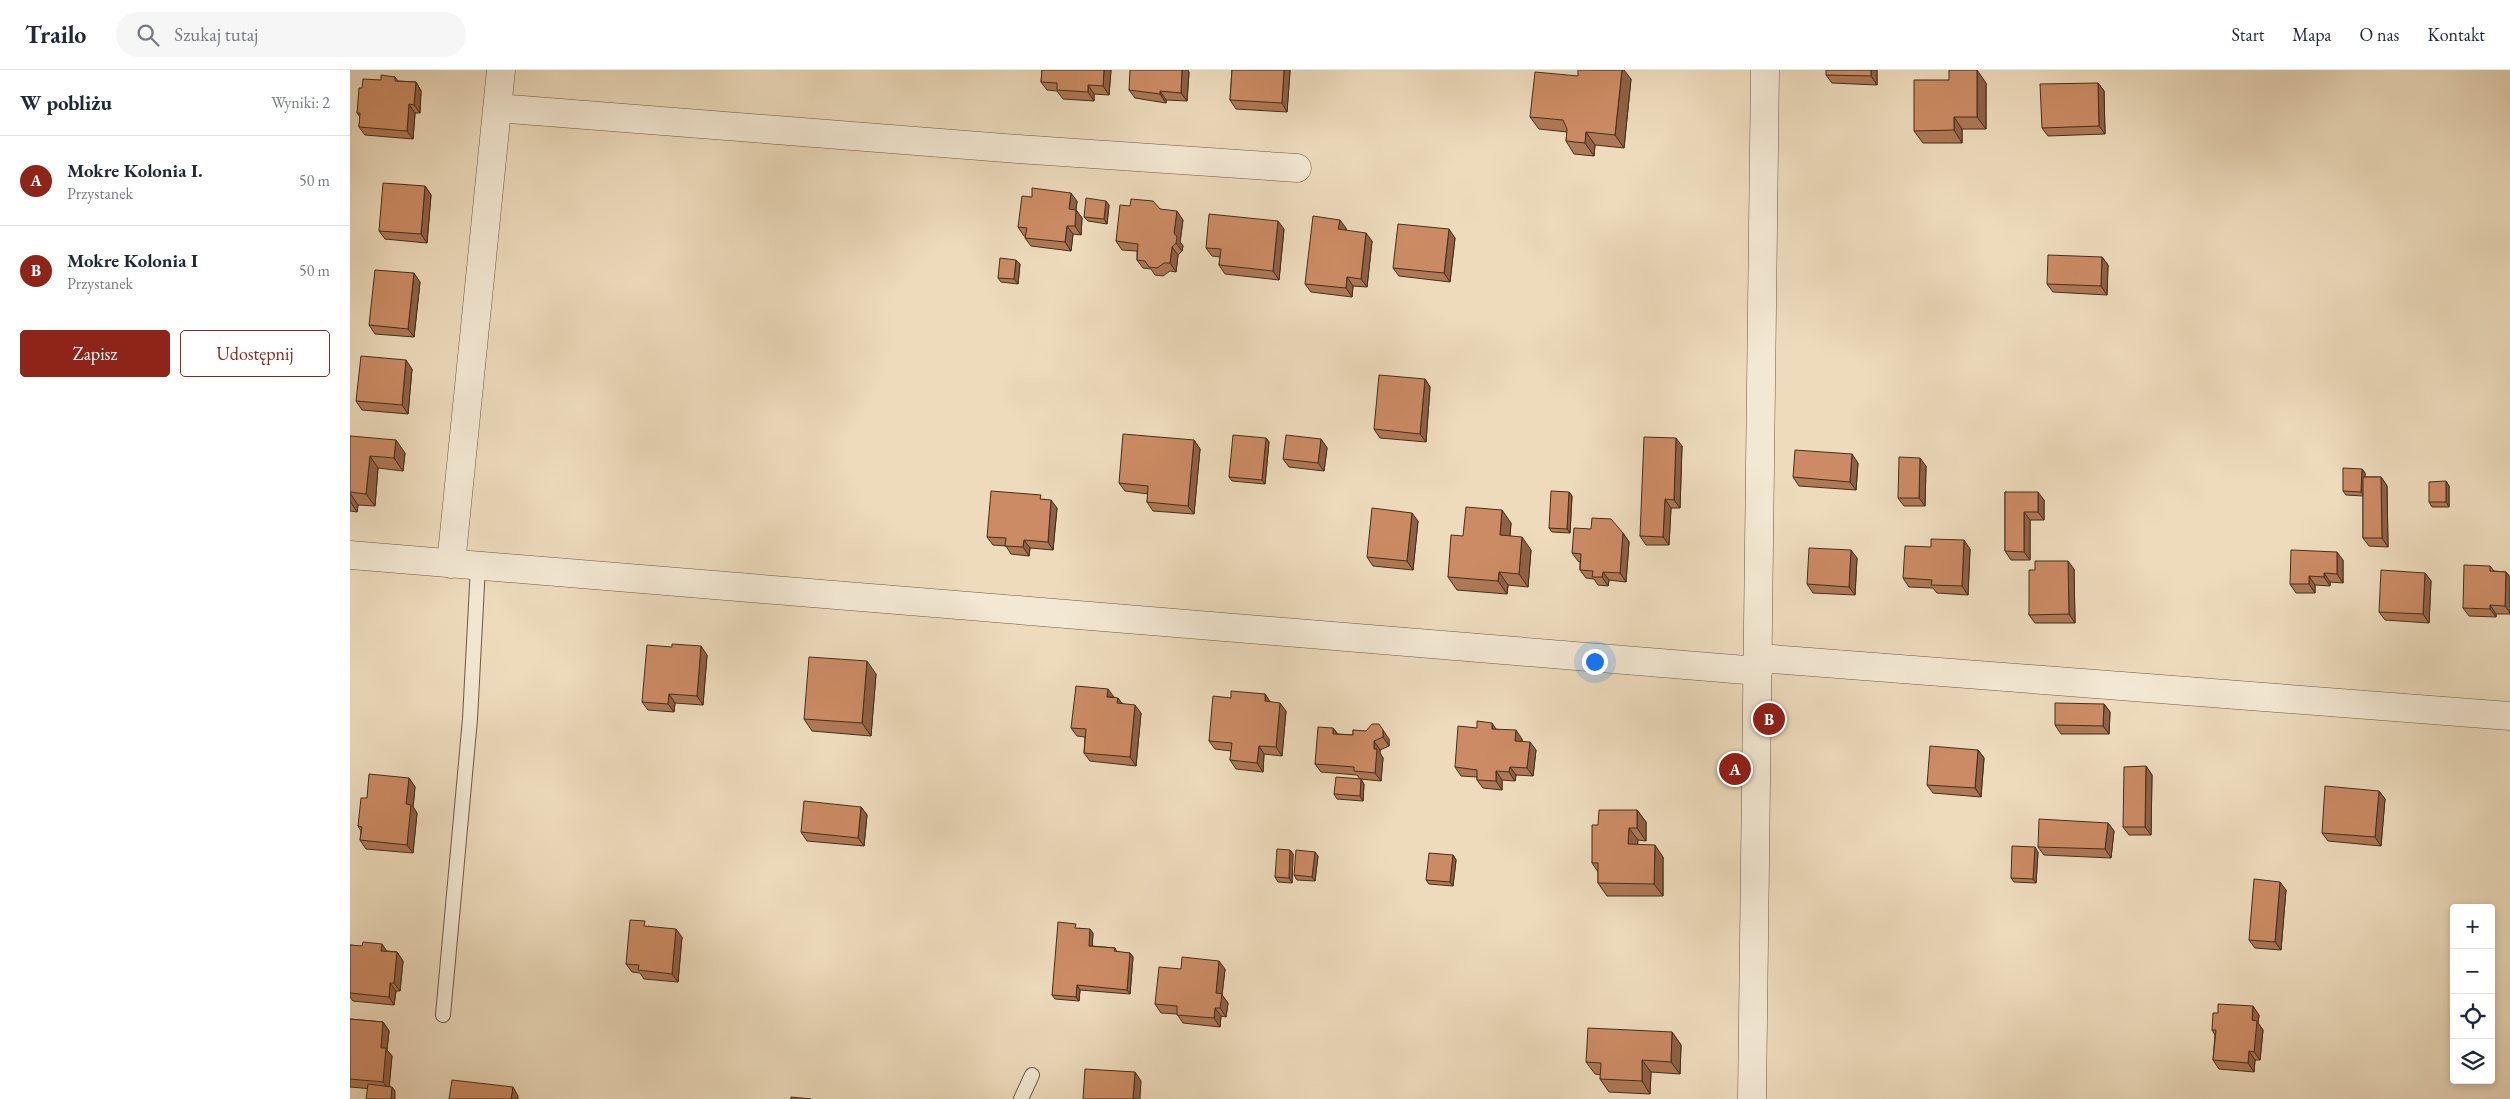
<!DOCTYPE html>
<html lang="pl">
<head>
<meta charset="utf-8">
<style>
  :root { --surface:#fff; --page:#f6f6f7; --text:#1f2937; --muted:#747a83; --line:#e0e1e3; --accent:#8f2418 }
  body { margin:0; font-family:"EB Garamond",serif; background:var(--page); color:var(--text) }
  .controls { position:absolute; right:15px; bottom:15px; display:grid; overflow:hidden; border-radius:5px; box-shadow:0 2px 8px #0003 }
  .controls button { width:45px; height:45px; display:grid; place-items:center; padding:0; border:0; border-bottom:1px solid var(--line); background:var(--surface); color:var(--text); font:25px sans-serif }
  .you { position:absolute; left:1244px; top:591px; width:18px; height:18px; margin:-12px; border:4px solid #fff; border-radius:50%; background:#1a73e8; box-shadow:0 0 0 8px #1a73e833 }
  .badge { display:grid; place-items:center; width:32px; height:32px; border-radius:50%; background:var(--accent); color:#fff; font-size:16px; font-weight:700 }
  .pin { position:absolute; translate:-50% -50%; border:2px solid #fff; box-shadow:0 1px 5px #0006 }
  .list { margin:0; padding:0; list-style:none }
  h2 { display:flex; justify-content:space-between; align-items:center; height:65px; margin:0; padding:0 20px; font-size:21px }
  h2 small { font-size:16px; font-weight:400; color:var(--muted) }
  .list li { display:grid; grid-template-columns:32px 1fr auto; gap:15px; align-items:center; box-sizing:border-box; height:90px; padding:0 20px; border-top:1px solid var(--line) }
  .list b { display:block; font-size:19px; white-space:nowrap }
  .list p { margin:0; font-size:16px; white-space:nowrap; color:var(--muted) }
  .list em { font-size:16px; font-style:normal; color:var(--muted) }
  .actions { display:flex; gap:10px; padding:15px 20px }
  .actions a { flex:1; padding:11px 0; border:1px solid var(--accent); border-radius:5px; text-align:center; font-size:18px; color:var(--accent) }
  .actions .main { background:var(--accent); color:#fff }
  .icon { flex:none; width:28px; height:28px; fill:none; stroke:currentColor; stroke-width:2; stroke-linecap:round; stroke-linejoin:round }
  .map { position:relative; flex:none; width:2160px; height:1029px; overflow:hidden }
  header { display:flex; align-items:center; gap:30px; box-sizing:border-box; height:70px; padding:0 25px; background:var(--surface); border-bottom:1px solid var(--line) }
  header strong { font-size:24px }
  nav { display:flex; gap:28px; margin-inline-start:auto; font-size:18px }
  .search { width:350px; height:45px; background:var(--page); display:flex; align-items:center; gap:12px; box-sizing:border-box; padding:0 18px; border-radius:28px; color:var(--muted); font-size:19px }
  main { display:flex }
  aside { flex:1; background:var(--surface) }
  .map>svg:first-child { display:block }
</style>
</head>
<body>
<header>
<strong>Trailo</strong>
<div class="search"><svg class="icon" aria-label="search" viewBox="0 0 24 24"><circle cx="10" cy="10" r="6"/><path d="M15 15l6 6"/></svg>Szukaj tutaj</div>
<nav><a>Start</a><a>Mapa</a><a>O nas</a><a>Kontakt</a></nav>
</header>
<main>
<aside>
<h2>W pobliżu<small>Wyniki: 2</small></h2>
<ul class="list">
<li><span class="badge">A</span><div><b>Mokre Kolonia I.</b><p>Przystanek</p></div><em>50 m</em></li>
<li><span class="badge">B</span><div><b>Mokre Kolonia I</b><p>Przystanek</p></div><em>50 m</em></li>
</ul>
<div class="actions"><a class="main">Zapisz</a><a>Udostępnij</a></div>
</aside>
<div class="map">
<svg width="2160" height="1029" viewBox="0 0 2160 1029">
  <rect width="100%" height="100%" fill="#eddbbc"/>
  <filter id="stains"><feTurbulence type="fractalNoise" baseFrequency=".004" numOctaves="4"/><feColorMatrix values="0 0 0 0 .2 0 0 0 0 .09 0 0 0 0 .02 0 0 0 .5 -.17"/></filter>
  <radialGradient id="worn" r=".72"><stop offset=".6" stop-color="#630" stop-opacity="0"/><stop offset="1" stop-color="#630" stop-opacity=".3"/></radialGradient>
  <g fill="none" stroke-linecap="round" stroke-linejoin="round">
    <g stroke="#6e5942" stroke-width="16">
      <path id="service" d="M93 945 120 649 128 496
        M671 1029 682 1005"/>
    </g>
    <g stroke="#6e5942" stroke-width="29">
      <path id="minor" d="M147 38 668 79 947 98
        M0 485 1408 601
        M101 494 151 0
        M1409 588 2160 646"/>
    </g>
    <g stroke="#6e5942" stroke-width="29">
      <path id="tertiary" d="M1402 1029 1415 0"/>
    </g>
    <use href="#service" stroke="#f3e8d3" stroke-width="14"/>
    <use href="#minor" stroke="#f3e8d3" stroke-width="28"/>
    <use href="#tertiary" stroke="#f3e8d3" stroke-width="28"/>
  </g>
  <path fill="#af7856" stroke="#432e19" d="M692 0H761L759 25 744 24V31L713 29 707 21 697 20 691 12Z
    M882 0H940V1L937 42 886 39 880 30Z
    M1527 0V15L1482 13 1476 5Z
    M839 2 837 31 816 30V33L785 28 779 20Z
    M1228 6 1281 9 1274 78 1245 75 1244 86 1224 84 1216 71 1217 62 1189 59 1180 47Z
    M45 7 48 11 66 12 71 21 70 43H65L63 69 15 65 9 57 10 47 7 43 12 18 31 10Z
    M1636 13V59H1612V73H1573L1564 61Z
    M1748 13 1754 21 1755 64 1698 66 1692 58Z
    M75 116 81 125 77 173 35 169 29 161Z
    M727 131 726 140 732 148 731 165 723 164 721 181 681 176 675 168 676 166H674L668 157Z
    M759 135 757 154 738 151 734 147Z
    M780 136 810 139 833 150 830 172 833 176 832 181 828 185 826 202 820 201 813 206 805 205 801 199 793 198 787 190V181L772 180 766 171Z
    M996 158V160L1022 171 1017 217 1003 216 1002 227 961 222 955 214Z
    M934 159 929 210 875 204 869 195 870 187 862 186 856 178Z
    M1105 168 1100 212 1049 206 1043 198Z
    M1752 187 1758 195 1757 225 1703 222 1697 214Z
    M670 194 668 214 651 212 648 208Z
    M70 212 64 267 25 264 19 255Z
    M62 299 58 344 12 340 6 331Z
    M1075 309 1080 317 1076 372 1030 368 1024 359Z
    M0 366 55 383 53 401 28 398 25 436 8 435 7 442 0 441Z
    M916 368 919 372 915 414 882 411 879 407Z
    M971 369 977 378 974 401 939 397 933 389Z
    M844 370 850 379 844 444 803 441 797 432 798 424 775 421 769 413Z
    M1332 376 1330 438H1321L1319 475H1296L1290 466Z
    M1508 393 1506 420 1449 416 1443 407Z
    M1576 396 1575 436H1554L1548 428Z
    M2012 399 2015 403V407H2031L2037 416 2038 477 2019 476 2013 468V426L1996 425 1993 421Z
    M2096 411 2099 416V437H2082L2079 432Z
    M1219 422 1222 426 1220 463 1202 462 1199 458Z
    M1655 422 1694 430V450H1680V490H1661L1655 481Z
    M694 429 707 438 703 480 680 478 679 486 661 484 656 476 643 475 637 467Z
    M1068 451 1063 500 1023 496 1017 487Z
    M1161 453 1160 466 1181 480 1178 517 1158 515 1157 524 1107 520 1098 507 1113 466Z
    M1273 463 1279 472 1276 512 1259 510 1258 516 1248 515 1244 509 1236 508 1230 500V492L1228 491 1222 483Z
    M1620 479 1618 525 1587 523 1583 518 1559 517 1553 508Z
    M1507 488 1505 525 1463 523 1457 514Z
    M1993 490V513L1980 512V516L1965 515V523H1946L1940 514Z
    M2140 496 2144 501 2156 502 2160 507V544H2146V547L2119 546 2113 538Z
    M1724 499 1725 553H1685L1679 545 1685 500Z
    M2075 503 2081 511 2079 553 2035 550 2029 542Z
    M357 585 353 635 325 633 324 642 298 640 292 632Z
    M526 604 521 666 462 661 454 649Z
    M915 624 920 632 936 641 932 686 914 684 913 702 886 699 880 690 881 681 865 679 859 671 881 628Z
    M764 627 772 633 791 643 786 696 740 691 734 683 735 667 727 666 721 658Z
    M1754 634 1760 642 1759 664H1711L1705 655Z
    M1426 637 1429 641V654L1421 653 1418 649Z
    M983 658 988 664 1003 665V660L1039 669V676L1030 680V683L1033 688 1031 711 1010 709 1007 705 971 702 965 694Z
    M1147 659 1172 669V671L1186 680 1183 706 1166 705 1165 711 1152 710V720L1133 718 1127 710V707L1111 706 1105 697Z
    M1628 680 1634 688 1631 727 1583 723 1577 715Z
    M1796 696 1802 705 1801 765H1779L1773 757Z
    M59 708 65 717 63 737 67 743 63 783 16 779 10 770 11 761 8 756 17 728Z
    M1014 714 1013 731 987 729 984 724Z
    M2029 721 2035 729 2031 776 1978 771 1972 763Z
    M511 737 517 745 514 776 457 771 451 762Z
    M1287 740 1296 752V771L1288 770 1287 774 1313 787V826H1257L1248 813V802L1242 793 1248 755Z
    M1758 753 1764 761 1761 788 1694 785 1688 777Z
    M940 780 943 784 942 813 928 812 925 807Z
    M1688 782 1686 813 1664 812 1661 808Z
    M1103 785 1106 790 1103 816 1079 814 1076 810Z
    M968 786 965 811 947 810 944 805Z
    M1936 820 1931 880 1905 878 1899 870Z
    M298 856 332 867 328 912 294 909 290 903 282 902 276 894Z
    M729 858 743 863 742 876 765 878 767 882 780 883 783 887 780 924 730 920 729 931 705 929 702 925Z
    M0 875 37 881 47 882 53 891 50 921H46L44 935 3 931 0 927Z
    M831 899H875L872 925 878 933 876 947 871 946 870 957 833 953 827 944 811 943 805 934Z
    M1909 945 1908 953 1913 960 1910 990H1905L1904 1002 1869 999 1863 990 1865 965 1862 960Z
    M0 949 33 952 39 961 37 980 42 986 39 1016 45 1021 0 1017Z
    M1322 962 1331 975 1330 1004 1301 1002 1300 1024 1259 1022 1250 1009 1251 1005 1245 1004 1236 992Z"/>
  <path fill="#8f6146" stroke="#432e19" d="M754 0H761L759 25 753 16Z
    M832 0H838L839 2 837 31 831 23Z
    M934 0H940V1L937 42 932 33Z
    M1272 0H1274L1281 9 1274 78 1265 65Z
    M1521 0H1527V15L1521 6Z
    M1627 0 1636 13V59L1627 47Z
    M66 12 71 21 70 43 64 35Z
    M1748 13 1754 21 1755 64 1749 56Z
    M738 15 744 24V31L738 22Z
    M810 21 816 30V33L810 24Z
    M59 34 65 43 63 69 57 61Z
    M1604 47 1612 59V73L1604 60Z
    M1236 62 1245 75 1244 86 1235 73Z
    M75 116 81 125 77 173 71 164Z
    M721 123 727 131 725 147 719 139Z
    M756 131 759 135 757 154 754 149Z
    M726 140 732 148 731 165 725 156Z
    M827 141 833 150 830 172 833 176 832 181 826 173 824 163Z
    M990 150 996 158 994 168 988 159Z
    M928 151 934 159 929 210 923 201Z
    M717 156 723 164 721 181 715 172Z
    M1099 159 1105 168 1100 212 1094 203Z
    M1016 163 1022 171 1017 217 1011 209Z
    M822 177 828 185 826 202 820 193Z
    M1752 187 1758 195 1757 225 1751 216Z
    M666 190 670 194 668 214 664 209Z
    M64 203 70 212 64 267 58 259Z
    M997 207 1003 216 1002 227 996 218Z
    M56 290 62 299 58 344 52 335Z
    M1075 309 1080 317 1076 372 1070 364Z
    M916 368 919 372 915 414 912 410Z
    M1326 368 1332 376 1330 438 1324 430Z
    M971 369 977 378 974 401 968 393Z
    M46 370 55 383 53 401 44 388Z
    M844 370 850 379 844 444 838 436Z
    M1502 384 1508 393 1506 420 1500 412Z
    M20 386 28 398 25 436 16 424Z
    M1570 388 1576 396 1575 436 1569 428Z
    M2012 399 2015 403 2014 426 2011 422Z
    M2031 407 2037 416 2038 477 2032 468Z
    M2096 411 2099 416V437L2096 432Z
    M1219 422 1222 426 1220 463 1217 459Z
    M1688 422 1694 430V450L1688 442Z
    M0 423 8 435 7 442 0 431Z
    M1315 429 1321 438 1319 475 1313 467Z
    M701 430 707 438 703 480 698 472Z
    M1152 440 1161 453 1159 478 1150 465Z
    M1674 442 1680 450V490L1674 482Z
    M1062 443 1068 451 1063 500 1057 491Z
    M1273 463 1279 472 1276 512 1270 503Z
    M1172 467 1181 480 1178 517 1169 504Z
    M674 470 680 478 679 486 673 477Z
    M1614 470 1620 479 1618 525 1612 516Z
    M1501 480 1507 488 1505 525 1499 517Z
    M1987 482 1993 490V513L1987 504Z
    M1718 491 1724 499 1725 553 1719 544Z
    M1149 502 1158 515 1157 524 1148 511Z
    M1253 502 1259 510 1258 516 1252 507Z
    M2156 502 2160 507V543L2155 536Z
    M1974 503 1980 512V516L1974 507Z
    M2075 503 2081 511 2079 553 2073 544Z
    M1959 506 1965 515V523L1959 514Z
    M2140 535 2146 544V547L2140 539Z
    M351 576 357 585 353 635 347 626Z
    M517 591 526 604 521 666 512 653Z
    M758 619 764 627H757Z
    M319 624 325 633 324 642 318 634Z
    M915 624 921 633 915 631Z
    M768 628 774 636 767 633Z
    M930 633 936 641 932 686 926 677Z
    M1754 634 1760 642 1759 664 1753 656Z
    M785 635 791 643 786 696 780 687Z
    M1426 637 1429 641V654L1426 649Z
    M1142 653 1148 662 1142 659Z
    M983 658 989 666 983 664Z
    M1033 660 1039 669V676L1033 667Z
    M1166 660 1172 669 1171 679 1165 671Z
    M1024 671 1030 680V683L1033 688 1031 711 1025 703 1024 679Z
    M1180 672 1186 680 1183 706 1177 698Z
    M909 676 914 684 913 702 907 693Z
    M1628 680 1634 688 1631 727 1625 718Z
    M1796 696 1802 705 1801 765 1795 757Z
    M1160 697 1166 705 1165 711 1159 702Z
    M1146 701 1152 710V720L1146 711Z
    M59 708 65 717 63 737 67 743 63 783 57 775 56 734Z
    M1011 709 1014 714 1013 731 1010 726Z
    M2029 721 2035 729 2031 776 2025 767Z
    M511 737 517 745 514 776 508 768Z
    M1287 740 1296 752V771L1287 758Z
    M1758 753 1764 761 1761 788 1755 779Z
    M1279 758 1288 770 1287 786 1278 774Z
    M1305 775 1313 787V826L1304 814Z
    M1685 777 1688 782 1686 813 1683 809Z
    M940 780 943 784 942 813 939 808Z
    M965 782 968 786 965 811 962 807Z
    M1103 785 1106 790 1103 816 1100 812Z
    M1930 812 1936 820 1931 880 1925 872Z
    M326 859 332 867 328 912 322 904Z
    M740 859 743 863 742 880 739 876Z
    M32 874 38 883 31 881Z
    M47 882 53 891 50 921 44 913Z
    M780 883 783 887 780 924 777 920Z
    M869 891 875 899 872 925 878 933 876 947 870 938 866 923Z
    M40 913 46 921 44 935 39 927Z
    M727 915 730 920 729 931 726 927Z
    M1903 936 1909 945 1908 953 1913 960 1910 990 1904 982 1902 950Z
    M865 938 871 946 870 957 864 948Z
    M33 952 39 961 37 980 42 986 39 1020 33 1012 31 978Z
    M1322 962 1331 975 1330 1004 1321 992Z
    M1899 981 1905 990 1904 1002 1898 993Z
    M1292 990 1301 1002 1300 1024 1292 1011Z
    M785 1002 791 1011 790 1029H783Z
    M42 1017 45 1021V1029H41Z
    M163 1017 168 1026V1029H161Z"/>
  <path fill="#cc8b64" stroke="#432e19" d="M692 0H754L753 16 738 15V22L707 20V13L691 12Z
    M780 0H832L831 23 810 21V24L779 20Z
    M882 0H934L932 33 880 30Z
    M1228 0H1272L1265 65 1236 62 1235 73 1216 71 1217 59 1213 50 1180 47 1185 2 1228 6Z
    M1476 0H1521V6L1476 5Z
    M1599 0H1627V47H1604V60L1564 61V10H1599Z
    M31 5 45 7V11L66 12 64 35 59 34 57 61 9 57 10 43H7L9 18H12L13 9 31 10Z
    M1748 13 1749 56 1692 58 1690 14Z
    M33 113 75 116 71 164 29 161Z
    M682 118 721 123 719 139 726 140 725 156H717L715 172 675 168 677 158 668 157 672 126 682 127Z
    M736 128 756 131 754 149 734 147Z
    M781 129 803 131 810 139 827 141 824 163 827 167 826 173 822 177 820 193H814L807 198 799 197 795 191 787 190 788 174 766 171 770 135 780 136Z
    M859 144 928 151 923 201 869 195 871 179 856 178Z
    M963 146 990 150 988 159 1016 163 1011 209 997 207 996 218 955 214Z
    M1048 154 1099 159 1094 203 1043 198Z
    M1698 185 1752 187 1751 216 1697 214Z
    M650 188 666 190 664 209 648 208Z
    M25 200 64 203 58 259 19 255Z
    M11 286 56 290 52 335 6 331Z
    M1029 305 1075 309 1070 364 1024 359Z
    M773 364 844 370 838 436 797 432 798 416 769 413Z
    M883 365 916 368 912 410 879 407Z
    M936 365 971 369 968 393 933 389Z
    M0 366 46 370 44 388 20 386 16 424 0 422Z
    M1294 367 1326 368 1324 430 1315 429 1313 467 1290 466Z
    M1445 380 1502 384 1500 412 1443 407Z
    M1549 387 1570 388 1569 428H1548Z
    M1993 398 2012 399 2011 422 1993 421Z
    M2013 407H2031L2032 468H2013Z
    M2096 411V432H2079V412Z
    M641 421 691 425 690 429 701 430 698 472 674 470 673 477 655 476 656 468 637 467Z
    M1201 421 1219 422 1217 459 1199 458Z
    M1655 422H1688V442H1674V482L1655 481Z
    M1116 437 1152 440 1150 465 1172 467 1169 504 1149 502 1148 511 1098 507 1101 465 1113 466Z
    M1022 438 1062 443 1057 491 1017 487Z
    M1242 448 1261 449 1273 463 1270 503 1253 502 1252 507H1242L1243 501 1230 500 1231 484 1222 483 1224 458 1241 459Z
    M1581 469 1614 470 1612 516 1581 515 1582 510 1553 508 1555 476 1581 477Z
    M1459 478 1501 480 1499 517 1457 514Z
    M1941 480 1987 482V504L1974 503V507L1959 506V514H1940Z
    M1685 491H1718L1719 544 1679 545V500H1685Z
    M2114 495 2140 496V501L2156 502 2155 536 2140 535V539L2113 538Z
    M2031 500 2075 503 2073 544 2029 542Z
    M322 574 351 576 347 626 319 624 318 634 292 632 297 575 322 577Z
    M459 587 517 591 512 653 454 649Z
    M726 616 758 619 757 627 768 628 767 633 785 635 780 687 734 683 736 659 721 658Z
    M881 621 915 624V631L930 633 926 677 909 676 907 693 880 690 882 673 859 671 863 626 881 628Z
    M1705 633 1754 634 1753 656 1705 655Z
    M1419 637H1426V649H1418Z
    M1127 651 1142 653V659L1166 660 1165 671 1180 672 1177 698 1160 697 1159 702 1146 701V711L1127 710V700L1105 697 1108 656 1127 658Z
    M1022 654H1029L1033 660V667L1024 671V679H1027L1025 703 1004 701V697L965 694 968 657 983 658V664L1003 665V660L1016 661Z
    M1580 676 1628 680 1625 718 1577 715Z
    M1796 696 1795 757H1773L1774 697Z
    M19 704 59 708 56 734 61 735 57 775 10 770 12 757 8 756 11 728H17Z
    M986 707 1011 709 1010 726 984 724Z
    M1975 716 2029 721 2025 767 1972 763Z
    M454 731 511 737 508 768 451 762Z
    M1249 740H1287V758H1279L1278 774 1305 775 1304 814 1248 813V793H1242V755H1248Z
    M1689 749 1758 753 1755 779 1688 777Z
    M1662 776 1685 777 1683 809 1661 808Z
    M927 779 940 780 939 808 925 807Z
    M946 780 965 782 962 807 944 805Z
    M1079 783 1103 785 1100 812 1076 810Z
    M1904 809 1930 812 1925 872 1899 870Z
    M280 850 295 851 294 856 326 859 322 904 288 900 289 895 276 894Z
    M708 852 726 854 725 858 740 859 739 876 765 878 764 881 780 883 777 920 727 915 726 927 702 925Z
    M13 872 32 874 31 881 47 882 44 913H40L39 927 0 923V875L12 876Z
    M832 887 869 891 866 923 872 924 870 938H865L864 948 827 945V936L805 934 809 897 831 899Z
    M1868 934 1903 936 1902 950 1907 951 1904 982 1899 981 1898 993 1863 990 1866 960H1862L1863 943H1868Z
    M0 949 33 952 31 978H36L33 1012 0 1009Z
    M1238 958 1322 962 1321 992 1292 990V1011L1250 1009 1251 993 1236 992Z
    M735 999 785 1002 783 1029H733Z
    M102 1010 163 1017 161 1029H99Z
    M18 1014 42 1017 41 1029H16Z
    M441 1027 461 1029H441Z"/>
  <rect width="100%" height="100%" filter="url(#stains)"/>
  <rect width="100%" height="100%" fill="url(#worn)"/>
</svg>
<div class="controls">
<button>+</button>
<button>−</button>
<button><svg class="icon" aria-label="locate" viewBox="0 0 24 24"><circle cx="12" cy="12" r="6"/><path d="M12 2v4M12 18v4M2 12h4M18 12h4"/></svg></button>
<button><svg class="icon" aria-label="layers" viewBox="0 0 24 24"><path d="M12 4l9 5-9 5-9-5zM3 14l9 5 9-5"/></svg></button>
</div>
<div class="you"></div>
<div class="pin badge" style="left:1385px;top:699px">A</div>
<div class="pin badge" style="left:1419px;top:649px">B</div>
</div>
</main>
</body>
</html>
